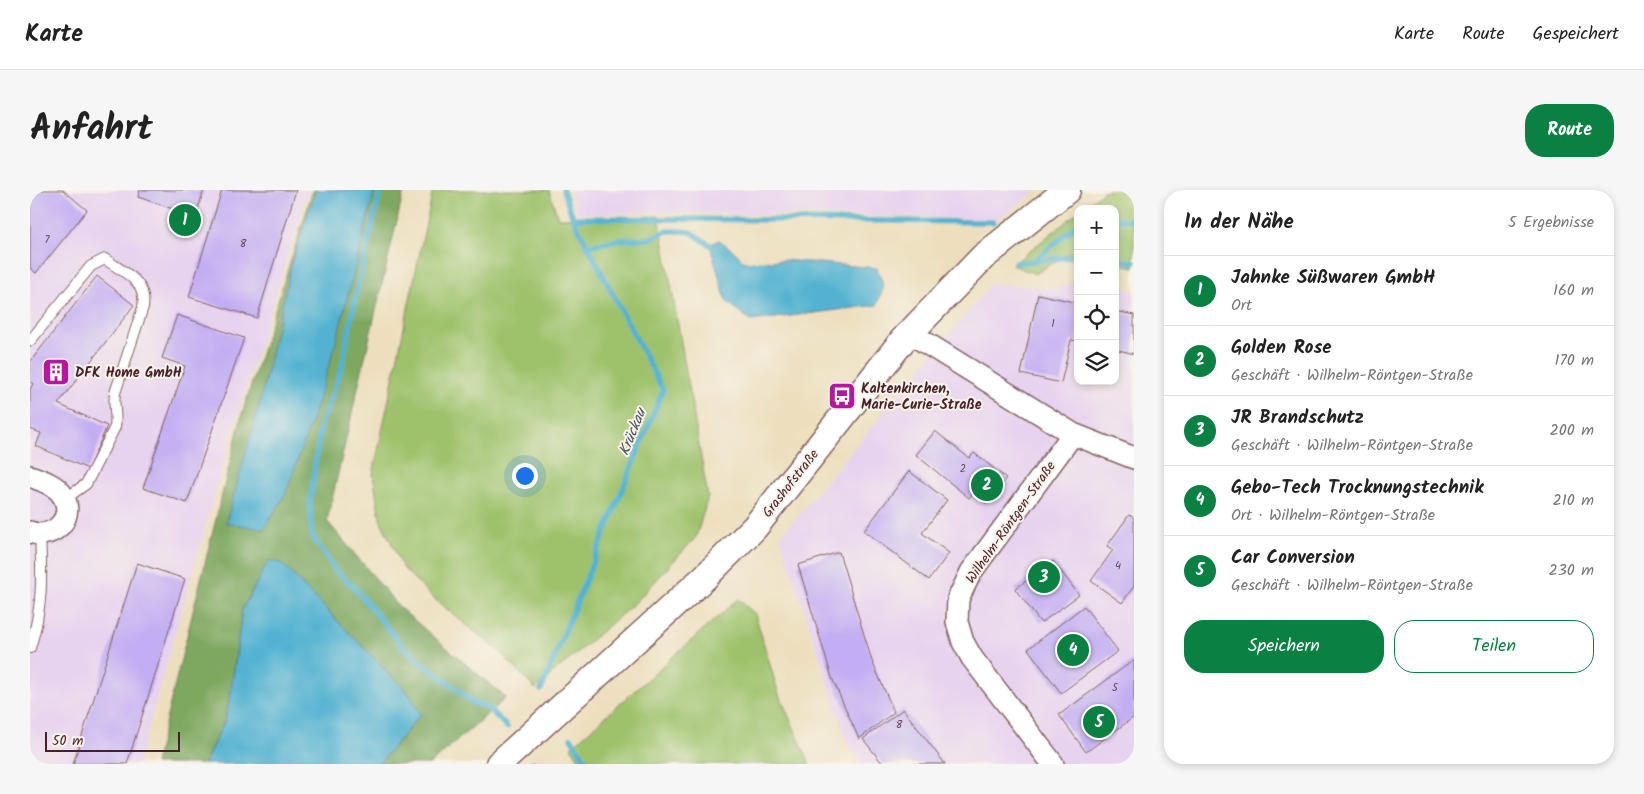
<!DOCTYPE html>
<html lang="de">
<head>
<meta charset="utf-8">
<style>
  :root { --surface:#fff; --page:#f6f6f6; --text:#222; --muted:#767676; --line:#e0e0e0; --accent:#0b8043 }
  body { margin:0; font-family:Kalam,sans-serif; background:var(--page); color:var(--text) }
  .controls { position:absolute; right:15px; top:15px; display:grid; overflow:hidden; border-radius:10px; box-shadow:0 2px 8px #0003 }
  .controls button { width:45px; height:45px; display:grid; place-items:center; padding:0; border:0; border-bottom:1px solid var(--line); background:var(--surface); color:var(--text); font:25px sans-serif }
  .scale { position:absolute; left:15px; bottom:12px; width:135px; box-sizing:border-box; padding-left:5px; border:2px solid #4a1f2b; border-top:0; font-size:14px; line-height:18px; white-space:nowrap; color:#4a1f2b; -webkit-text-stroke:4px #f7f3e8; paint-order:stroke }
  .you { position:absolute; left:494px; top:285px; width:18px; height:18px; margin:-12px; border:4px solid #fff; border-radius:50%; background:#1a73e8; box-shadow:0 0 0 8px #1a73e833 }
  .badge { display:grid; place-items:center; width:32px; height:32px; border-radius:50%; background:var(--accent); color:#fff; font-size:16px; font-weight:700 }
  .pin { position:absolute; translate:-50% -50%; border:2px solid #fff; box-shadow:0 1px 5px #0006 }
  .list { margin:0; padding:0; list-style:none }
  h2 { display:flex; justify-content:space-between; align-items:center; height:65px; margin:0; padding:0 20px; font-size:21px }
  h2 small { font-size:16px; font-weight:400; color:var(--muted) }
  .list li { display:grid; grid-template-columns:32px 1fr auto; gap:15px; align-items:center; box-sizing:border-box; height:70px; padding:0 20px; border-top:1px solid var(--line) }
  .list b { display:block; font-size:19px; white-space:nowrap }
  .list p { margin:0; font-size:16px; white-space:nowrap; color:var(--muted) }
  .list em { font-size:16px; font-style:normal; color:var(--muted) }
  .actions { display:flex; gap:10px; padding:15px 20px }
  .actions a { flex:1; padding:11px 0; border:1px solid var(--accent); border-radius:20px; text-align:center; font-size:18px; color:var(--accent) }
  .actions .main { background:var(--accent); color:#fff }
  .icon { flex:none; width:28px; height:28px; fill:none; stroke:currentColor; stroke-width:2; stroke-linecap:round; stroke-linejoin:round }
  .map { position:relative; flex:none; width:1104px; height:574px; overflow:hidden; border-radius:20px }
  header { display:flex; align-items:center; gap:30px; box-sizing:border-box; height:70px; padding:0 25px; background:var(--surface); border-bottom:1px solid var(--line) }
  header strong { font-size:24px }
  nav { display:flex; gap:28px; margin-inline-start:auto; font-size:18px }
  .intro { display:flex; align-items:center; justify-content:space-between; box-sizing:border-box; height:120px; padding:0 30px }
  h1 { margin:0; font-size:35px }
  .button { padding:12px 22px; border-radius:20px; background:var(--accent); color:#fff; font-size:18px; font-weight:700 }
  main { display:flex; gap:30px; padding:0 30px }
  aside { flex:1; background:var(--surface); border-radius:20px; box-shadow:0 2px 8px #0003 }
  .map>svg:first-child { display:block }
</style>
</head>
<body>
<header>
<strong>Karte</strong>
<nav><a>Karte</a><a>Route</a><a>Gespeichert</a></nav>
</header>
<div class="intro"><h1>Anfahrt</h1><a class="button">Route</a></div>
<main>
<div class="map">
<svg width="1104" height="574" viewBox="0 0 1104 574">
  <rect width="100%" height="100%" fill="#f7f3e8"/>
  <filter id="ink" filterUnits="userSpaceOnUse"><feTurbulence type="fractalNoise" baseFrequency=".02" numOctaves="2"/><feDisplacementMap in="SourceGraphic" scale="10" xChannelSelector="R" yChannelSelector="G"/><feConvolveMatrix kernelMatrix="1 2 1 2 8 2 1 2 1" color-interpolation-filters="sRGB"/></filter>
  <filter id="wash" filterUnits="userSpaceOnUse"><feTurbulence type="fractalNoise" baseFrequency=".0096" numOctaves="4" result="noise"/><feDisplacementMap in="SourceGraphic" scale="20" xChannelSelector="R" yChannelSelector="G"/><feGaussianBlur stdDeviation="1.12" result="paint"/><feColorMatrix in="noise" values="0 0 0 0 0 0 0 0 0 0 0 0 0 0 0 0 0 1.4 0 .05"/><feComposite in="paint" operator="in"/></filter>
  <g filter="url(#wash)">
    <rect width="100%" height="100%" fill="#eddfbe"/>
    <path fill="#e7d2ef" d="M0 0H279L207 226 108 574H0Z
      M540 0H1008L968 29 628 22 548 24Z
      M1048 91V191H1085V96L1104 101V574H833L819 557 750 347 962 93 1025 99Z"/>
    <path fill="#9ec26c" stroke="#74704c" d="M403 0H519L528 28 629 26 678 307 666 347 606 412 505 499 470 462 403 408 373 378 350 329 343 284Z
      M1075 0H1104V77L1085 73V19H1052Z
      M1048 22V65L1039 63 1005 84 982 75Z
      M708 409 725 424 748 502 780 574H552L541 557Z"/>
    <path fill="#7ea860" stroke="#646446" d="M283 0H374L297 331 371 419 476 508 400 574H349L391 524 379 504 251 373 239 370 212 420 201 502 195 530 174 574H125L212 224Z"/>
    <path fill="#52b2d1" stroke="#4e687e" d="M286 0H345L305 156 281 233 255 305 234 339 196 333 230 212 262 72Z
      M689 50 704 61 715 72 755 70 847 78 854 96 847 115 721 131 696 111 680 55Z
      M239 370 251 373 379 504 391 524 349 574H174L195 530 201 502 212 420Z"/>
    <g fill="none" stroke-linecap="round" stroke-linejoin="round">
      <path stroke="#52b2d1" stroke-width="5.5" d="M351 0 330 86 311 180 290 238 280 312 282 346 306 381 324 397 376 460 445 514 456 516 477 537
        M543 28 963 32
        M1085 29 1104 30
        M558 56 588 50 619 49 637 41H651L661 42 680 55
        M1005 70 1048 34
        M1085 70 1104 72
        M985 73 1048 66
        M511 500 633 200 543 28 533 0
        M541 548 558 574
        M503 572 504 574"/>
    </g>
    <g id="blocks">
      <path fill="#c2aef3" d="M0 0H33L57 20 6 83 0 78Z
        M110 0H174L160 44 143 39 149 21 108 7Z
        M192 0H266L227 128 159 107Z
        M67 86 104 115 28 214 77 236 58 279 6 256 11 243 0 239V199L3 194 0 191V172Z
        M1008 104 1048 113V151L1041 150 1031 193 991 184Z
        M1085 121 1104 125V164L1085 159Z
        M147 125 214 148 157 313 113 298 155 176 132 168Z
        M905 241 939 268 944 263 976 288 956 313 943 303 939 308 886 265Z
        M879 281 917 310 892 343 919 363 899 390 834 341Z
        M1099 325 1104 328V396L1092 413 1061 391 1083 360 1077 356Z
        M809 362 842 471 864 522 829 549 802 488 768 375Z
        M1023 371 1049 405 1011 433 985 399Z
        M107 373 155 389 97 574H43Z
        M1054 416 1088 461 1031 503 998 459Z
        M1104 470V527L1056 562 1029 525Z
        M873 519 915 574H853L833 549Z"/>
    </g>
  </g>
  <g filter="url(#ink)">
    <use href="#blocks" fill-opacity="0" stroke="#83625e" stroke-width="1"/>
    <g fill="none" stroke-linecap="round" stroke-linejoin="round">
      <g stroke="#83625e" stroke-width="12">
        <path id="service" d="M0 151 61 76 75 69C94 83 117 90 113 117L85 203C83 215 87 226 85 237L56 294 35 309
          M0 458C13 417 12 387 10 344"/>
      </g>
      <g stroke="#83625e" stroke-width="24">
        <path id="minor" d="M880 143 1043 244 1104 268
          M0 286C11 290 24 294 31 303 48 326 24 351 0 342
          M1023 574 942 468 933 452 927 432 928 409 941 382 1043 244"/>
      </g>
      <g stroke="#83625e" stroke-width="29">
        <path id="tertiary" d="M469 574 675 387 725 337 873 150 953 67 1037 0"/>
      </g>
      <use href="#service" stroke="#fff" stroke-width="10"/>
      <use href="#minor" stroke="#fff" stroke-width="21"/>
      <use href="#tertiary" stroke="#fff" stroke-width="26"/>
    </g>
  </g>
  <defs>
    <g id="building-square" transform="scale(1.4375)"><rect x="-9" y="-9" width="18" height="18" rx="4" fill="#b5179e" stroke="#f7f3e8"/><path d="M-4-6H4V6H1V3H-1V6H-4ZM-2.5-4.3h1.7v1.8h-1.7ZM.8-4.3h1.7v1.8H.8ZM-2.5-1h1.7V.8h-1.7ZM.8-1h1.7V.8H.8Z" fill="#fff"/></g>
    <g id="bus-square" transform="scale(1.4375)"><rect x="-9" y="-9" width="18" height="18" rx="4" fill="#b5179e" stroke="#f7f3e8"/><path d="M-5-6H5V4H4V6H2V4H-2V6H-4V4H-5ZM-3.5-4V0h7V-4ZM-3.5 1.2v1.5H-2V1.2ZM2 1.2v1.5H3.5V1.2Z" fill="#fff"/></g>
  </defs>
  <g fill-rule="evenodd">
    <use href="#building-square" x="26" y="182"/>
    <use href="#bus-square" x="812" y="206"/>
  </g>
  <g text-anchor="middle" stroke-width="4" stroke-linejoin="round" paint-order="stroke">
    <g font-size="11" fill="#68435d">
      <text x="17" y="53">7</text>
      <text x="213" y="57">8</text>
      <text x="1023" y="137">1</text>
      <text x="933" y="282">2</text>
      <text x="1088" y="379">4</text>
      <text x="1085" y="501">5</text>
      <text x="869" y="538">8</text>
    </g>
    <g font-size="14" font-weight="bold" fill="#4a1f2b" stroke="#f7f3e8" text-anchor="start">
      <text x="45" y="187">DFK Home GmbH</text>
      <text x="831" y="203">Kaltenkirchen,<tspan x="831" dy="16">Marie-Curie-Straße</tspan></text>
    </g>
    <g font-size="14" fill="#4a1f2b" stroke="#f7f3e8">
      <text transform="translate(760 293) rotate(-52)" y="5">Grashofstraße</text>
      <text transform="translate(980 332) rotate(-55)" y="5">Wilhelm-Röntgen-Straße</text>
    </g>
    <g font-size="15" font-style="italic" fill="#4d5265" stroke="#f7f3e8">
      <text transform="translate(602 242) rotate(-68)" y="5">Krückau</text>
    </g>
  </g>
</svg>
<div class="controls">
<button>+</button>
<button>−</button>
<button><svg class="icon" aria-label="locate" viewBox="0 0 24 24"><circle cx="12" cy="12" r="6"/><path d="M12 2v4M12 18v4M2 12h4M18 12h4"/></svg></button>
<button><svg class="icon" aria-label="layers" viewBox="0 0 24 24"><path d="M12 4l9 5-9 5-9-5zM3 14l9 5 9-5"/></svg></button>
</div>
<div class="scale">50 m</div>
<div class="you"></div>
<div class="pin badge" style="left:155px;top:30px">1</div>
<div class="pin badge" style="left:957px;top:295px">2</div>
<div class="pin badge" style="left:1014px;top:387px">3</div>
<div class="pin badge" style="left:1043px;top:460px">4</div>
<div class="pin badge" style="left:1069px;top:532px">5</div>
</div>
<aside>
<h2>In der Nähe<small>5 Ergebnisse</small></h2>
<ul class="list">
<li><span class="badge">1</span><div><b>Jahnke Süßwaren GmbH</b><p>Ort</p></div><em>160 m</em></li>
<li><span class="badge">2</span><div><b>Golden Rose</b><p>Geschäft · Wilhelm-Röntgen-Straße</p></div><em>170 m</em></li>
<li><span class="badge">3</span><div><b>JR Brandschutz</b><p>Geschäft · Wilhelm-Röntgen-Straße</p></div><em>200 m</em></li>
<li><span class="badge">4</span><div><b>Gebo-Tech Trocknungstechnik</b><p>Ort · Wilhelm-Röntgen-Straße</p></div><em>210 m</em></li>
<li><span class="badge">5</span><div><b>Car Conversion</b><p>Geschäft · Wilhelm-Röntgen-Straße</p></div><em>230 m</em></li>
</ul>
<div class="actions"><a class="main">Speichern</a><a>Teilen</a></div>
</aside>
</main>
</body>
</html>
